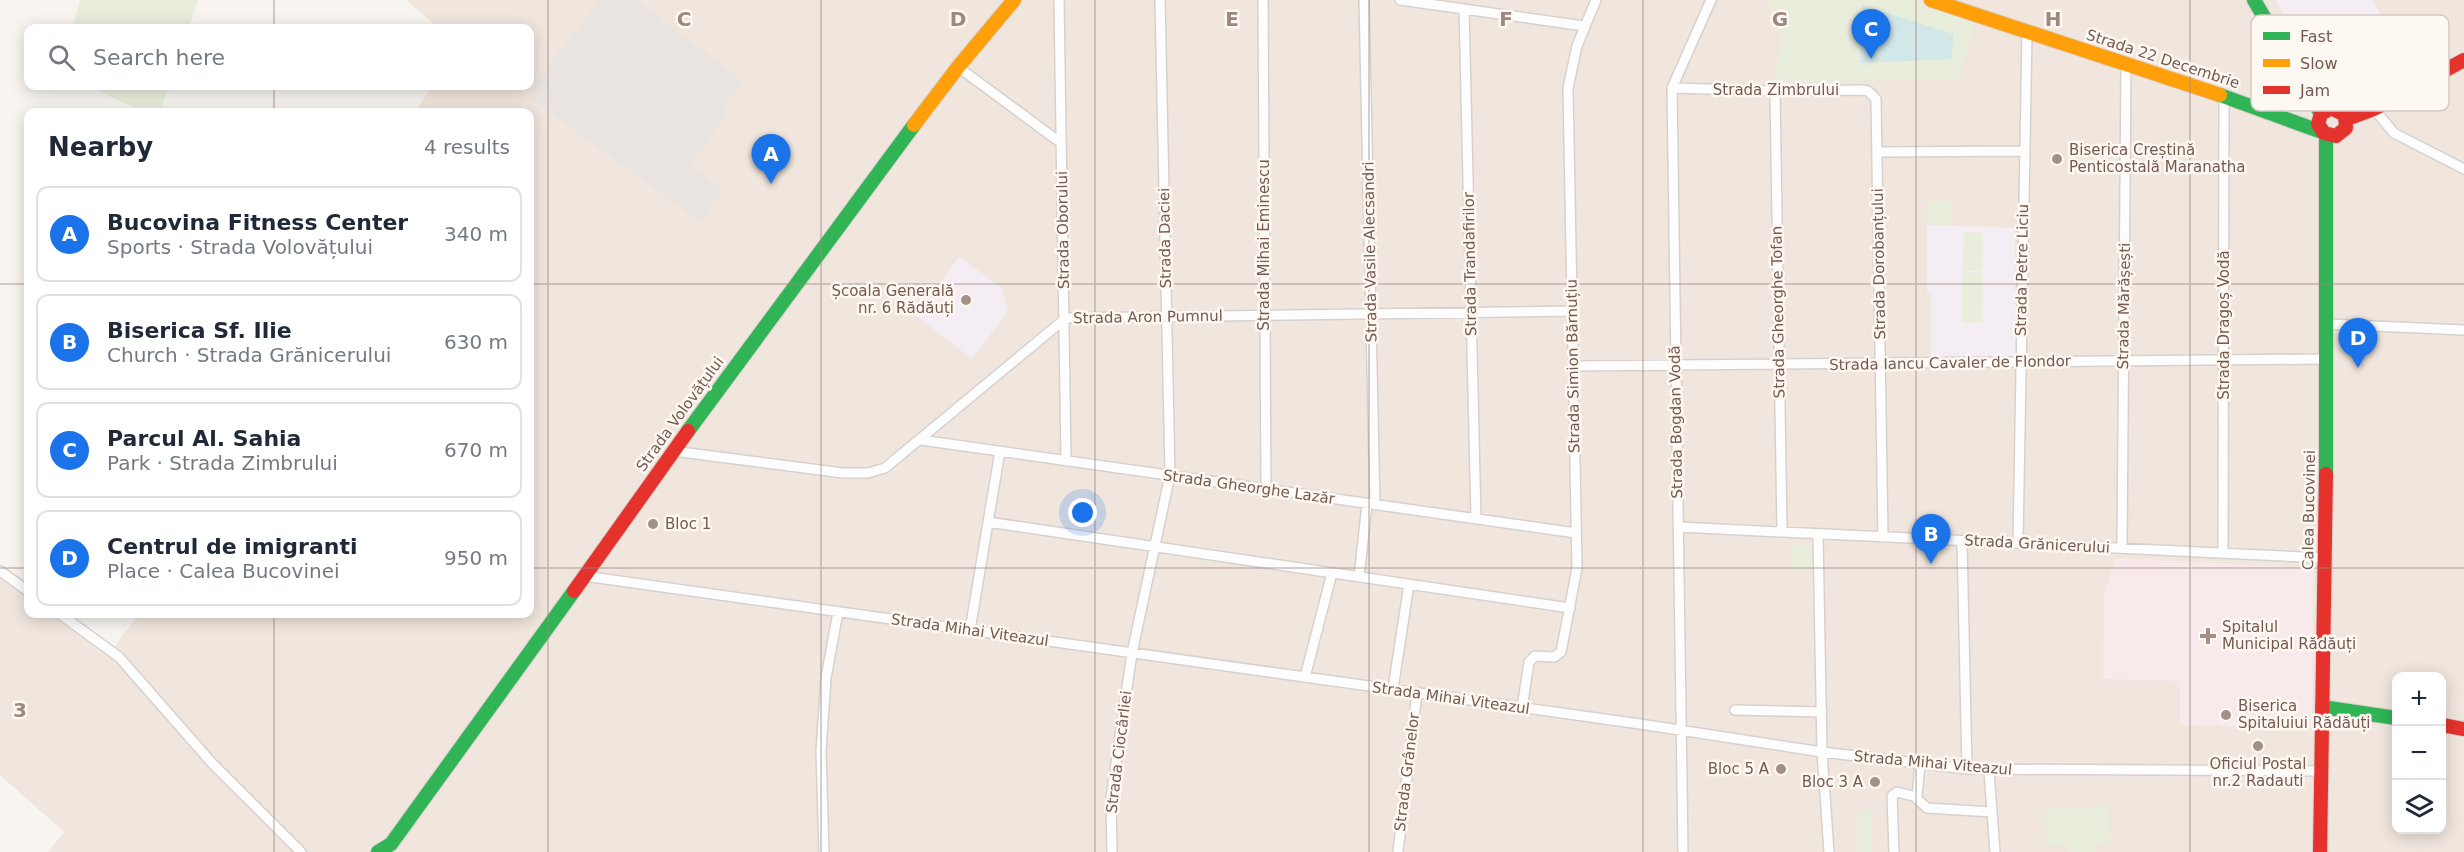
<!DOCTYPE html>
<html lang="en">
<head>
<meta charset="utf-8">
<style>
  :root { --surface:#fff; --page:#f6f6f7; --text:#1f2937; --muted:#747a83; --line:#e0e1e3; --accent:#1a73e8 }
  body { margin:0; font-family:"DejaVu Sans",sans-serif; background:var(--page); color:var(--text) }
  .controls { position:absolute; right:18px; bottom:18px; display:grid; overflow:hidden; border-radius:12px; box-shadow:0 3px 15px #0003 }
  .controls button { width:54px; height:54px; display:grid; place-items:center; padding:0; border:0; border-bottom:2px solid var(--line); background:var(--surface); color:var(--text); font:30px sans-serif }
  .you { position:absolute; left:1083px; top:513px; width:21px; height:21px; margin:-15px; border:4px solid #fff; border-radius:50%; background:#1a73e8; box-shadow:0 0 0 9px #1a73e833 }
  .badge { display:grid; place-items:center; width:39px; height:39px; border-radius:50%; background:var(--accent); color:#fff; font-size:20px; font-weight:700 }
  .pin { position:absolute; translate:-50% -50px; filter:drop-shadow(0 2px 3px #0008) }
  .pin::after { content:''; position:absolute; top:32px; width:21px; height:18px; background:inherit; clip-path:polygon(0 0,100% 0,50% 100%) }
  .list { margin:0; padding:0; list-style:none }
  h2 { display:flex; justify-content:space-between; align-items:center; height:78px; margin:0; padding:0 24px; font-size:26px }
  h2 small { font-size:20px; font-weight:400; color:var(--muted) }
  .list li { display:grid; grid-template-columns:39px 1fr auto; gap:18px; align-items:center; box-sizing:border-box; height:96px; margin:0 12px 12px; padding:0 12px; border:2px solid var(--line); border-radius:12px }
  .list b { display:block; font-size:22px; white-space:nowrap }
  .list p { margin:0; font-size:20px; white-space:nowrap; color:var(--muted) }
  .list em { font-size:20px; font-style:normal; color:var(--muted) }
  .icon { flex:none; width:33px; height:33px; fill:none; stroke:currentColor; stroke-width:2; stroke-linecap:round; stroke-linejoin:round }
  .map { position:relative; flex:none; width:2464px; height:852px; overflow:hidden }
  .search { position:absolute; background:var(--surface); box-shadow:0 3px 15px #0003; left:24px; top:24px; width:510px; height:66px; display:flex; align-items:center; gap:15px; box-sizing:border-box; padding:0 21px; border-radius:12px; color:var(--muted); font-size:22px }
  .panel { position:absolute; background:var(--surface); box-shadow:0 3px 15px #0003; left:24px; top:108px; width:510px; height:510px; border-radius:12px }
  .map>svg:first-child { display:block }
</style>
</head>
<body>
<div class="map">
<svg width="2464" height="852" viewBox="0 0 2464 852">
  <rect width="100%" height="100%" fill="#f8f4f0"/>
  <path fill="#f0e6de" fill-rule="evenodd" d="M406 0H2464V852H48L64 832 0 775V567L28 587V614H66L114 647 139 614H530V112H415L432 86H530V28H438ZM2396 676H2442V830H2396Z"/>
  <path fill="#eae4e0" d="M600 0H637L743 81 721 111 726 115 689 164 723 190 700 222 530 98 539 77Z"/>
  <path fill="#f4edf4" d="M2275 0H2372L2415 69 2353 105 2333 93Z
    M1927 225 2014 228 2016 356H1931V294L1927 293Z
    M959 257 1002 288 1008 311 972 359 916 315Z"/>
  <path fill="#f8e9ea" d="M2116 558 2313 568 2312 728 2180 725V681L2103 679 2104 594Z"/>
  <path fill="#e8eddc" d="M80 0H198L189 28H72Z
    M1769 0H1914L1975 22 1959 79 1774 82 1781 40Z
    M2275 60 2307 112C2290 118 2261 102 2245 97Z
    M88 86H169L160 112H144Z
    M1927 202H1952L1951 225 1927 224Z
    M1964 232 1983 233 1982 271H1963Z
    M1962 272 1983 273 1982 323 1962 322Z
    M1792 544 1812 547 1815 552V571H1791Z
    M2108 806 2110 843H2095V852H2069V845H2047L2045 808Z
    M1871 810 1872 852H1858V811Z"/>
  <path fill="#d2e7e7" d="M1863 5 1953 34 1952 59 1860 63Z"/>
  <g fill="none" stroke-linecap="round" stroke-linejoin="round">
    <g stroke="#d7d1ce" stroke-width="12">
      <path id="street" d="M1059 0 1066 461
        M1263 0 1266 489
        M1364 0 1375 505
        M1400 0 1584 26
        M1464 9 1476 519
        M958 67 1061 143
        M1672 88 1775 91 1862 90 1868 91 1876 99 1883 537
        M1775 91 1782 532
        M2374 109 2394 133 2464 169
        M1877 152 2025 151
        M2327 324 2464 330
        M1573 366 2327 359
        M921 440 1576 533
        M673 451 843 473H868L885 468 1066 318 1572 311
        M988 522 1570 608
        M1678 527 2324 558
        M1818 534 1822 752 1829 852
        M1962 541 1967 769
        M2018 543 2027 32
        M2122 548 2126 64
        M2223 553 2224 97
        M0 571 28 591
        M584 576 1640 724 1822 752 1967 769 2322 771
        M1359 577 1367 504
        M60 614 119 657 211 762 301 852
        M970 630 1000 451
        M1305 677 1332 573
        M1393 689 1409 584
        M1522 708 1529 662 1535 656 1554 657 1561 652 1577 568 1568 88 1577 46 1596 0
        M1735 710 1822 712
        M1989 771 1995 852
        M1917 797H1915L1927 808 1992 812
        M824 852 821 751 826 678 838 612
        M1112 852 1111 798 1132 653 1170 475 1160 0
        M1398 852 1417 693
        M1683 852 1672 88 1711 0
        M1894 852 1892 796 1897 792 1917 797 1920 763"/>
    </g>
    <g stroke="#d8d0cc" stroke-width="16">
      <path id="fast" d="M2254 0 2321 114
        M2220 95 2322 132
        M2326 135V474
        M688 431 914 125
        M2322 707 2396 718
        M378 852 391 844 574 591"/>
    </g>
    <g stroke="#d8d0cc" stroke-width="16">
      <path id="slow" d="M1931 0 2220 95
        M914 125 958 67 1014 0"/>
    </g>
    <g stroke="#d8d0cc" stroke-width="16">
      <path id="jam" d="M2311 91 2331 108 2345 115 2346 128 2336 136 2324 133 2318 124 2321 114 2331 108
        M2347 119 2374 109 2464 60
        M574 591 688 431
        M2442 725 2464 729
        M2320 852 2326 474"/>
    </g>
    <use href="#street" stroke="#fefdfd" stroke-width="9"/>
    <use href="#fast" stroke="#30b455" stroke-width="14"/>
    <use href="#slow" stroke="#ff9f0a" stroke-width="14"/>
    <use href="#jam" stroke="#e5322d" stroke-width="14"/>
  </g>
  <path fill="none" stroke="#9c8881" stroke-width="1.5" stroke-opacity="0.55" d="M274 0V28M548 0V852M821 0V852M1095 0V852M1369 0V852M1643 0V852M1916 0V852M2190 0V852M274 86V112M0 284H28M530 284H2464M0 568H28M530 568H2464M274 614V852"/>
  <g fill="#a39089" stroke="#fef8f2" stroke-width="2">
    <circle cx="2057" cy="159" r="6"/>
    <circle cx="966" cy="300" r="6"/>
    <circle cx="653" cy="524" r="6"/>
    <path d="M2205 627h6v6h6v6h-6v6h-6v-6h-6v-6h6z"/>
    <circle cx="2226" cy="715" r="6"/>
    <circle cx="2258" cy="746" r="6"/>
    <circle cx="1781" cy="769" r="6"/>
    <circle cx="1875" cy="782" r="6"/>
  </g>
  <g text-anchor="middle" stroke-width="5" stroke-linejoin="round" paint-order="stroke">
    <g font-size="15" fill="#755a51" stroke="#fef8f2">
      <text transform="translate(2163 59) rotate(18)" y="5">Strada 22 Decembrie</text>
      <text x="1776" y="95">Strada Zimbrului</text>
      <text transform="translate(1063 230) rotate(-91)" y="5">Strada Oborului</text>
      <text transform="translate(1165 238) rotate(-91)" y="5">Strada Daciei</text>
      <text transform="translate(1264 245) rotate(-90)" y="5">Strada Mihai Eminescu</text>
      <text transform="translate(1370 252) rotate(-91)" y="5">Strada Vasile Alecsandri</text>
      <text transform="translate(1470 264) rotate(-91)" y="5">Strada Trandafirilor</text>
      <text transform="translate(1879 264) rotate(-91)" y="5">Strada Dorobanțului</text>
      <text transform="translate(2022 270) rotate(-89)" y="5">Strada Petre Liciu</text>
      <text transform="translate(2124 306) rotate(-89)" y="5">Strada Mărășești</text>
      <text transform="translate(1778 312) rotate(-91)" y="5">Strada Gheorghe Tofan</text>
      <text transform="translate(1148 317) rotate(-1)" y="5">Strada Aron Pumnul</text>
      <text transform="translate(2224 325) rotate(-90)" y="5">Strada Dragoș Vodă</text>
      <text transform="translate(1950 363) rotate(-1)" y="5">Strada Iancu Cavaler de Flondor</text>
      <text transform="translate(1573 366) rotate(-91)" y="5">Strada Simion Bărnuțiu</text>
      <text transform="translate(680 414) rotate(-54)" y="5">Strada Volovățului</text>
      <text transform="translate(1676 422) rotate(-91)" y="5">Strada Bogdan Vodă</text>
      <text transform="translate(1249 487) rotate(8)" y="5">Strada Gheorghe Lazăr</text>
      <text transform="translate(2309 510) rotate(-89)" y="5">Calea Bucovinei</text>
      <text transform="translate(2037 544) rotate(3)" y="5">Strada Grănicerului</text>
      <text transform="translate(970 630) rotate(8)" y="5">Strada Mihai Viteazul</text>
      <text transform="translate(1451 698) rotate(8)" y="5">Strada Mihai Viteazul</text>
      <text transform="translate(1119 752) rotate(-83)" y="5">Strada Ciocârliei</text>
      <text transform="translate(1933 763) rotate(5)" y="5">Strada Mihai Viteazul</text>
      <text transform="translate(1407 772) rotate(-83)" y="5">Strada Grânelor</text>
    </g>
    <g font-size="15" fill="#755a51" stroke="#fef8f2" text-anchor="start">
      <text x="2069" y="155">Biserica Creștină<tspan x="2069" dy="17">Penticostală Maranatha</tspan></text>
      <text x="954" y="296" text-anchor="end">Școala Generală<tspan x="954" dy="17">nr. 6 Rădăuți</tspan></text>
      <text x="665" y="529">Bloc 1</text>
      <text x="2222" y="632">Spitalul<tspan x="2222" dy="17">Municipal Rădăuți</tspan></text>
      <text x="2238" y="711">Biserica<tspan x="2238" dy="17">Spitaluiui Rădăuți</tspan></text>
      <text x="2258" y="769" text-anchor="middle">Oficiul Postal<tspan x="2258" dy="17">nr.2 Radauti</tspan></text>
      <text x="1769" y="774" text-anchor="end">Bloc 5 A</text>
      <text x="1863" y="787" text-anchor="end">Bloc 3 A</text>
    </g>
  </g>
  <rect x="2251" y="15" width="198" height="96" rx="9" fill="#fef8f2" stroke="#d5c9c2" stroke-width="1.5"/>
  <rect x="2263" y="32" width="27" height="8" fill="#30b455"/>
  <rect x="2263" y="59" width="27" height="8" fill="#ff9f0a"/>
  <rect x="2263" y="86" width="27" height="8" fill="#e5322d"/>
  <g font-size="16" fill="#755a51">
    <text x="2300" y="42">Fast</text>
    <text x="2300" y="69">Slow</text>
    <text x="2300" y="96">Jam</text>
  </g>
  <g font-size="20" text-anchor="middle" font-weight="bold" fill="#9c8881" stroke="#fef8f2" stroke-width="5" stroke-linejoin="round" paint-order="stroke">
    <text x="684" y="26">C</text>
    <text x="958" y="26">D</text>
    <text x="1232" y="26">E</text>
    <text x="1506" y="26">F</text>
    <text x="1780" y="26">G</text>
    <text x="2053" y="26">H</text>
    <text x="20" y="717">3</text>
  </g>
</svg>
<div class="controls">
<button>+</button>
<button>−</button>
<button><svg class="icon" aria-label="layers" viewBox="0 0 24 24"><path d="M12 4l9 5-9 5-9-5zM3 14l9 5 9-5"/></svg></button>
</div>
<div class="you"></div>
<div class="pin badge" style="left:771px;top:184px">A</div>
<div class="pin badge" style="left:1931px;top:564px">B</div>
<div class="pin badge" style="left:1871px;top:59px">C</div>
<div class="pin badge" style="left:2358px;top:368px">D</div>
<div class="search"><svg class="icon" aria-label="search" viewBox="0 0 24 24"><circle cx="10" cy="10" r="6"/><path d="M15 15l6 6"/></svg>Search here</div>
<section class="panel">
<h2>Nearby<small>4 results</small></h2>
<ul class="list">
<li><span class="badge">A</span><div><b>Bucovina Fitness Center</b><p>Sports · Strada Volovățului</p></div><em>340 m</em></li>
<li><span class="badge">B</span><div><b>Biserica Sf. Ilie</b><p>Church · Strada Grănicerului</p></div><em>630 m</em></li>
<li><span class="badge">C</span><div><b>Parcul Al. Sahia</b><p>Park · Strada Zimbrului</p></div><em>670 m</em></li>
<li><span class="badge">D</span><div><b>Centrul de imigranti</b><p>Place · Calea Bucovinei</p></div><em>950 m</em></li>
</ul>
</section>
</div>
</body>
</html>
